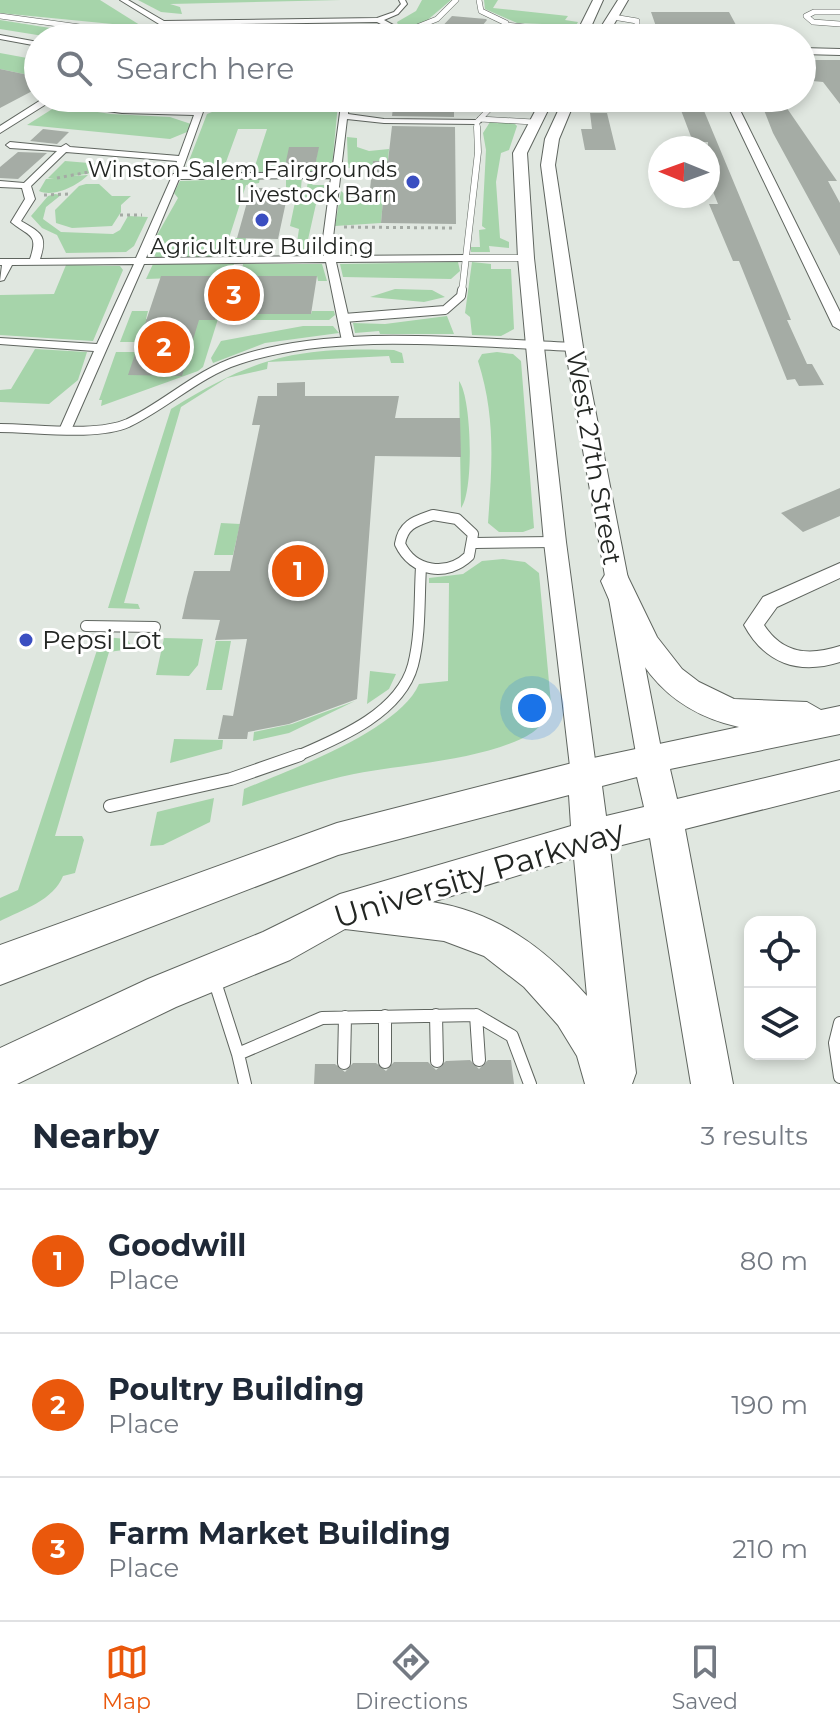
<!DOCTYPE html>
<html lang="en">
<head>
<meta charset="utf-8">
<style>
  :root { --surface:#fff; --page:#f6f6f7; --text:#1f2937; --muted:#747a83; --line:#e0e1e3; --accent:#ea580c }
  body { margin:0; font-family:Montserrat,sans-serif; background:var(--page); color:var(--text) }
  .controls { position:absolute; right:24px; bottom:24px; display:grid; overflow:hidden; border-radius:16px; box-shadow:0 4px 12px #0003 }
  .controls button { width:72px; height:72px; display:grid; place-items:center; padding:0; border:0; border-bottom:2px solid var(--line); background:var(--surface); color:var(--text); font:40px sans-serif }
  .compass { position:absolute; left:648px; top:136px; width:72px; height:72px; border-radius:50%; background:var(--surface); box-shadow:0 4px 12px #0003; rotate:271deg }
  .you { position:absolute; left:532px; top:708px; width:28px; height:28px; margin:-20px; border:6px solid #fff; border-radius:50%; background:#1a73e8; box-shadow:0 0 0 12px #1a73e833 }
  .badge { display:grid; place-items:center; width:52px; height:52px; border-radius:50%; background:var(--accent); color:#fff; font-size:26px; font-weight:700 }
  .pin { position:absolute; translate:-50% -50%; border:4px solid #fff; box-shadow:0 2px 8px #0006 }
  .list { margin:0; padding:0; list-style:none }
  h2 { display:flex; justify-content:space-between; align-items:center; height:104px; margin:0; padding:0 32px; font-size:34px }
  h2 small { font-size:26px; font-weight:400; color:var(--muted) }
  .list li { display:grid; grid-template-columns:52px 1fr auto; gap:24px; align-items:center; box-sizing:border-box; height:144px; padding:0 32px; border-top:2px solid var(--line) }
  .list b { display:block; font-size:30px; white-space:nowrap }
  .list p { margin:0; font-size:26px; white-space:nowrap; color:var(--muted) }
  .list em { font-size:26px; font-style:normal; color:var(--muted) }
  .icon { flex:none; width:44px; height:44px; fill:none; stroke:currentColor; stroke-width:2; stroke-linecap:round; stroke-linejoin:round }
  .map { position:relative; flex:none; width:840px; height:1084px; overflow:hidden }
  .search { position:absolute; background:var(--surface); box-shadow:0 4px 12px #0003; left:24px; right:24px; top:24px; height:88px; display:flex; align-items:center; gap:20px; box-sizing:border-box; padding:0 28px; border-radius:44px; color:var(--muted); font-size:30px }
  .sheet { height:536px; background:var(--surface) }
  nav { display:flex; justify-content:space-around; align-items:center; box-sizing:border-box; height:112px; border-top:2px solid var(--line); background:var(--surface); font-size:22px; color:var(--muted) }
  nav a { display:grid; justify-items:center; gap:4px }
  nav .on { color:var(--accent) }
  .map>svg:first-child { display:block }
</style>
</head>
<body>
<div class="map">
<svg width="840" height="1084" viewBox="0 0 840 1084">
  <rect width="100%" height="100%" fill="#e0e7e0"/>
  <path fill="#a6d4aa" d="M0 0H100L143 27 0 13Z
    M138 0H341L170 4 180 7 182 14 161 12Z
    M422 0H451L424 23 399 28 397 22 416 11Z
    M484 0H498L493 8 568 16 565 20 578 22 569 38H558L567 25 517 23 485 9Z
    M0 20 94 35 88 38H56L0 29Z
    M377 27 395 32 371 38 173 35 203 28Z
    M0 53 38 60V77L0 69Z
    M71 98H197C159 118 110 106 68 99Z
    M317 98 332 99 338 104 332 167 325 171H303L305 166H315L318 148 296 171 253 172 267 129H238L222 173 185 171 207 114 217 110 306 99 307 106H322V98L307 99Z
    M57 106 111 114 170 117 191 124 187 132 170 139 27 125Z
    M490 122H513L517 126 509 150 501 153 496 182 500 238 509 242V248L489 246 490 252H471V247H480L479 230 486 229 482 226 486 150 483 133Z
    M347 137 357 138V147L369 151 389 149 388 161H374L373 168H348Z
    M65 161 113 165 97 172 73 176 88 175C78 185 54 198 39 191L46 179 54 178H48Z
    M286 177H302L301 188 307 187 308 181 313 185H330L327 196 318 195 307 244 318 246 305 256 296 249 299 229 290 226 295 202 286 201Z
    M260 178 259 183 246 185 229 238H246L243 250 236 257H156L148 251 178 198 174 193 180 181Z
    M86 184H99L112 196H131L121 205V212L112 226 72 228 56 223 55 210 79 186Z
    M360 189H384L381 223 335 226 341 191 347 196Z
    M55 194 61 195 46 207 43 219 61 232 113 234 120 230 128 216 148 217 134 246 126 252 66 253 57 235 42 228 31 216 48 196Z
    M458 262 460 271 451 279 343 277 340 264Z
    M472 262 491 264V269H511L514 329 501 336 472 335 470 317 465 313Z
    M153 264H234L230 276 146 279Z
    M243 264H322L327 281H318L317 276H241Z
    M66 265 120 266 123 270 93 341 0 335V295L54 294Z
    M395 289 432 290 445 297 424 302 370 297Z
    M132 311H148L146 319H218L203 367 198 371 101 406 102 400H99L116 352H136L129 375H182L140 342H120Z
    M312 311H334L335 315 329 320H233L229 314H311Z
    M447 316 454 334H380L379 331 355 333 353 323 385 324Z
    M303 326H333L339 333 265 343 213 363 211 358 221 341Z
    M35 349 87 352 78 380 49 404 0 402V390L11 389Z
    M394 350 402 353 404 363H391L389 356 268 362 267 369 227 378 181 407 124 603 138 604 140 609 108 608 171 409C255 357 294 347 394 350Z
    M497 352 513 354 521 361 534 528 523 532H499L488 523C492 466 496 417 478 361L482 354Z
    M459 381C472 398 474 492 461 508Z
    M221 523 240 524 233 555H214Z
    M503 559 525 562 539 573 551 704C546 722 538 731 521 739 473 761 406 764 354 774 316 782 279 794 242 806L244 789C290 770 400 730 419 684L448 681 449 583H429V578L463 574 482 561Z
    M104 637 127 639 131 645 123 650 109 652 55 836H82L84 840 75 873 63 876C54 900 22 910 0 921V898L18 890 98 647Z
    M164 638 203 639 198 665 189 676 156 675Z
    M216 641H231L222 690H206Z
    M370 671 396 674 389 689 367 704Z
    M355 701 289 733 253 741 254 732 292 724Z
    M174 739 223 740 222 749 170 763Z
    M214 798 210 822 163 845 150 846 157 812Z"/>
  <path fill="#a5aca5" d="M651 12H729L743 38H660Z
    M452 16 486 19 487 20 472 38 434 35Z
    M802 60H840V104L823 82 802 80Z
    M0 69 38 77V88L0 108Z
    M394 99 415 104 416 100H454V117L392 116Z
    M760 100 782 101 837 181H828L840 203V256L773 133Z
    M679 105 702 106 791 320H787L807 364H812L824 385 799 386 795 379 787 380 739 261H733L709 204H718L708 179V142H693Z
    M590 113H607L616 150H585L581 129H592Z
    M392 126 455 127 456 224 381 223 384 189H370L373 161H388Z
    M43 129 69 132 57 144 30 141Z
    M289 147H319L315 166H285Z
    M18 152 47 153 18 179 0 178V167Z
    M251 188H289L278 239 237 238Z
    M161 276H317L311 314H217L215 320H199L182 376 128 375Z
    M305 382V396H399L395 418H460L461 457 375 456 357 699 289 724 248 732 247 739H218L223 715 233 716 247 639 215 640 220 620 182 619 187 597 194 571H230L260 425H252L258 396H277V383Z
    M840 488V516L803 532 781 513Z
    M470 1060 479 1069 488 1060H511L514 1084H314L315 1064H335L345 1072 353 1063H376L386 1071 394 1062H428L436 1070 446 1061Z"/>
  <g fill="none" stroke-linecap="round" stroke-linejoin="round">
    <g stroke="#5f655f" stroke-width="6">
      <path id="service-far4" d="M479 0 481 11 506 23 497 38
        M840 12H814L806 16 813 22 840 24
        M0 16 152 37
        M506 25 544 29 546 32 539 38
        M402 33 437 19 456 0
        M602 35 637 34V21L613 17
        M498 37 510 38
        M480 119 533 122
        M477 129V122L500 98"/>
    </g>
    <g stroke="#5f655f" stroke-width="7">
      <path id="service-far3" d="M466 258H526
        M462 292 478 152 477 127"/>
    </g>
    <g stroke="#5f655f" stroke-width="10">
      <path id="service-far2" d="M344 318 445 310 461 296 462 290
        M0 428C35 428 96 437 128 423 166 405 198 373 239 360 337 327 471 343 574 347"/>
    </g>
    <g stroke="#5f655f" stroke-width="12">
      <path id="service-far1" d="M433 515 457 519 473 534 469 556C447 577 413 572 400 544 403 524 416 521 433 515Z
        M475 543 555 542
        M86 626 155 627
        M295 757C337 739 400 714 413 665 421 634 419 599 421 567"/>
    </g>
    <g stroke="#5f655f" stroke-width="14">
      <path id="service" d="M110 806 231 779 300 755
        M214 979 238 1054 322 1018 476 1015 512 1036 530 1084
        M436 1015 437 1061
        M476 1015 479 1060
        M385 1016V1062
        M840 1023 835 1043 840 1077
        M238 1054 245 1084
        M344 1063 345 1017"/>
    </g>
    <g stroke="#5f655f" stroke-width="2">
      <path id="pedestrian" d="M120 0H128L164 21 377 18 394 12 401 4 399 0H405L407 4 398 14 384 20 417 38H408L377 22 166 25 161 36 146 38 155 33 159 24Z
        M0 35 38 42V46L0 39Z
        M44 98 122 109 196 110 201 105 269 98H298L294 100 204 109 183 168 179 171 175 168 177 161 66 152 31 186 35 199 21 221C41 233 48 235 40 259L136 258 173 174 332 172 342 98H350L348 114 384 119 477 120 481 122 477 124 384 123 347 119 332 246 334 256 466 255 471 258 466 261 336 262 354 341 348 344 342 341 326 262 144 264 72 428 70 431H62L60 428 94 351 0 344V338L97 344 134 264 12 265 4 280 0 281 2 265H0V259H30C39 233 29 237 11 222L25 199 22 188 0 187V181L24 183 57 151 10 148 6 145 10 142 61 147 66 144 70 147 179 156 194 115 122 113 48 103 0 133V126ZM331 178 322 246 324 256 146 258 179 179Z"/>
    </g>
    <g stroke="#5f655f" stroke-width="2">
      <path id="minor" d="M802 48 840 49V55L802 54Z
        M724 98H734L840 312V330L833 326Z
        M840 563V578L777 607 764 625C783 654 809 656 840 646V662C799 675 765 664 744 625L763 597Z"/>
    </g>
    <g stroke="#5f655f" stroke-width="2">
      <path id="tertiary" d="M593 0H603L586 38H574Z
        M618 0H628L606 38H594Z
        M542 98H554L527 153 534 258 566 542 597 775 594 783 584 787 574 783 571 775 544 542 518 258 513 153Z
        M564 98H576L559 139 555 165 583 347 663 759 659 767 650 770 641 767 637 759 565 347 541 165 545 139Z"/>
    </g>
    <g stroke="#5f655f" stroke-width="2">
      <path id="primary" d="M616 570 626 573 657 637 682 669 699 682 734 699 807 702 821 710 840 706V734L670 769 677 799 840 760V790L685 829 733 1084H691L650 838 610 848 636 1073 632 1084H585L577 1056 558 1025 524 987 484 956 444 941 345 929 290 960 176 1007 17 1084H0V1048L148 979 263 932 340 894 571 826 569 795 338 855 0 985V945L337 823 584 760 739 727C655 708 632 653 601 581L606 573ZM637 777 644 807 606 816 602 786ZM574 858 587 996C545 948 496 912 432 902Z"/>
    </g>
    <path stroke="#a4aaa4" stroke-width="2" stroke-dasharray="2 3" stroke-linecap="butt" d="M403 99 453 102"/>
    <path stroke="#a4aaa4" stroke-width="3" stroke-dasharray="3 4" stroke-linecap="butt" d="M143 172 162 175
      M351 175 372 174
      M57 178 110 168
      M44 195 70 194
      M120 215H142
      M344 227 455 228"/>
    <use href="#service-far4" stroke="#fff" stroke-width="5"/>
    <use href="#service-far3" stroke="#fff" stroke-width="6"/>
    <use href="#service-far2" stroke="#fff" stroke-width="8"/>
    <use href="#service-far1" stroke="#fff" stroke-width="10"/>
    <use href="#service" stroke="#fff" stroke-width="12"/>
    <use href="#pedestrian" fill="#fff" fill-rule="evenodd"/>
    <use href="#minor" fill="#fff" fill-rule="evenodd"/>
    <use href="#tertiary" fill="#fff" fill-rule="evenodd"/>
    <use href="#primary" fill="#fff" fill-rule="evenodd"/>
  </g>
  <g fill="#3a4ec1" stroke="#fff" stroke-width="3">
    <circle cx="413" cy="182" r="8"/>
    <circle cx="262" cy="220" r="8"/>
    <circle cx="26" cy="640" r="8"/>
  </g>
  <g text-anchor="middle" stroke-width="6" stroke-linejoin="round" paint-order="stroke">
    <g font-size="22" fill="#232623" stroke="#fff" text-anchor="end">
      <text x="397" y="177">Winston-Salem Fairgrounds<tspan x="397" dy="25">Livestock Barn</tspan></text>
      <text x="262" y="254" text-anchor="middle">Agriculture Building</text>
    </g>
    <g font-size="26" fill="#232623" stroke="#fff">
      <text transform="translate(594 458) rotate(80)" y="9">West 27th Street</text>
    </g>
    <g font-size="26" fill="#232623" stroke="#fff" text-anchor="start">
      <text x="42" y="649">Pepsi Lot</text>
    </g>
    <g font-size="32" fill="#232623" stroke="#fff">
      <text transform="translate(479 874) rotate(-17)" y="11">University Parkway</text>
    </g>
  </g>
</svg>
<div class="controls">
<button><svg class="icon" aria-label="locate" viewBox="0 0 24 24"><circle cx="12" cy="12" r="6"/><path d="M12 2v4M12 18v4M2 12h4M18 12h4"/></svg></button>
<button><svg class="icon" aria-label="layers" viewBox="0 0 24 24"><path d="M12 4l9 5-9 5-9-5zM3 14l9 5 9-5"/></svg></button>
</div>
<svg class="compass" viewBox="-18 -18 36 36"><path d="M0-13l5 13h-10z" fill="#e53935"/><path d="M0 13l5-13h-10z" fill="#747a83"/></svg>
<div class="you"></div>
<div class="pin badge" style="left:298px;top:571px">1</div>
<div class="pin badge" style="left:164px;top:347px">2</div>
<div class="pin badge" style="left:234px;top:295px">3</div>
<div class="search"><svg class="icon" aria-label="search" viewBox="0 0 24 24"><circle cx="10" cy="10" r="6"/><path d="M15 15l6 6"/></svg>Search here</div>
</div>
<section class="sheet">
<h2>Nearby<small>3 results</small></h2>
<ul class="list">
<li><span class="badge">1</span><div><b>Goodwill</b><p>Place</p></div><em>80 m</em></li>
<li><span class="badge">2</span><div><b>Poultry Building</b><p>Place</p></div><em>190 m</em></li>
<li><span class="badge">3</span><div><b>Farm Market Building</b><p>Place</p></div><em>210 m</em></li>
</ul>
</section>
<nav>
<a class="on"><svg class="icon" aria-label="map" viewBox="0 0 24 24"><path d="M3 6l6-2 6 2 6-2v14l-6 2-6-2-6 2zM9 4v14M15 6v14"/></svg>Map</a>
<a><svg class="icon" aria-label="directions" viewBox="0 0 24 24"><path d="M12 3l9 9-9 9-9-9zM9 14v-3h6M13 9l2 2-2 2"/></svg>Directions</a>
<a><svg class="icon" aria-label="saved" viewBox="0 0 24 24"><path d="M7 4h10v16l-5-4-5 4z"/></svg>Saved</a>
</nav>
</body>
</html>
